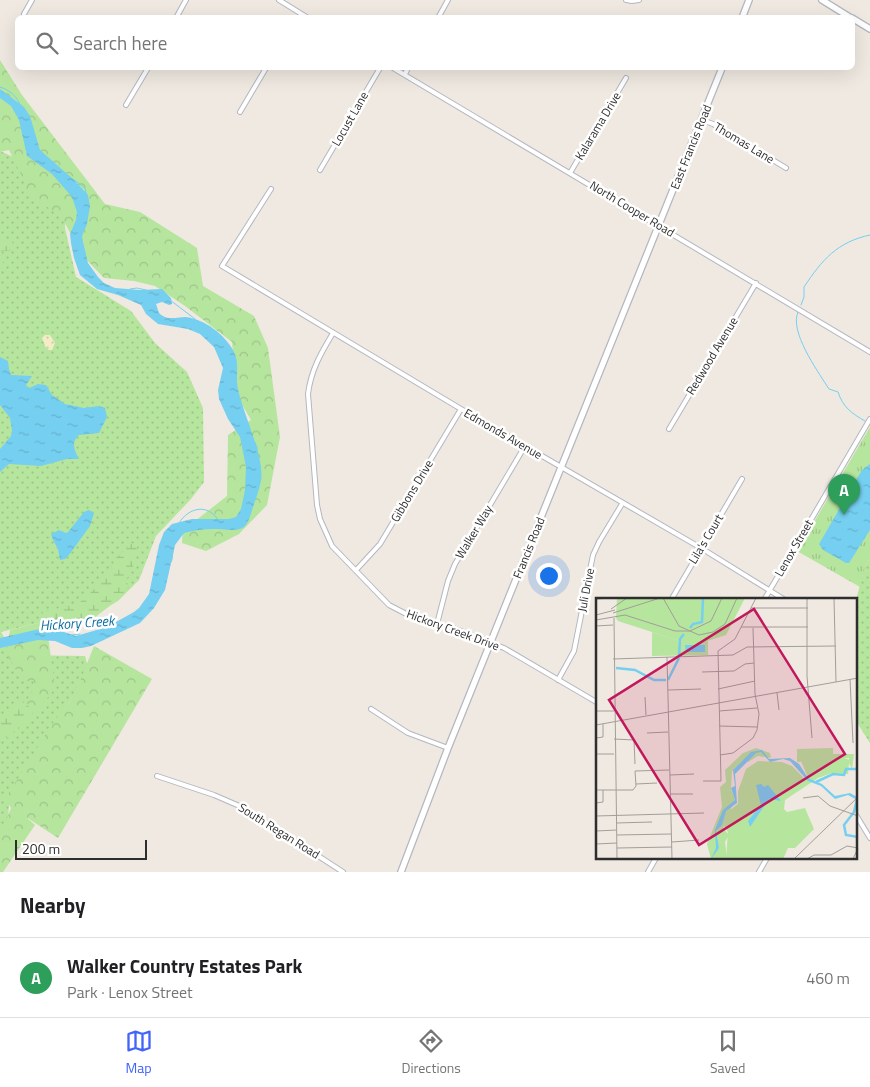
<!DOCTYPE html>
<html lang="en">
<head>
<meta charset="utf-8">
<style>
  :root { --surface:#fff; --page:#f6f6f6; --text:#202124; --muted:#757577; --line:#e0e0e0; --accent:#4264fb }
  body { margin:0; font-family:"Titillium Web",sans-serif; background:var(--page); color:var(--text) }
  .scale { position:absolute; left:15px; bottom:12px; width:132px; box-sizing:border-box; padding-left:5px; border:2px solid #2e2e2e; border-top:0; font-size:14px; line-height:18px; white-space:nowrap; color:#2e2e2e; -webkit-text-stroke:4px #fff; paint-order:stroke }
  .you { position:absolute; left:548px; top:575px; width:18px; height:18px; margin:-12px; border:4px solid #fff; border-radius:50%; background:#1a73e8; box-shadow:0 0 0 8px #1a73e833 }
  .badge { display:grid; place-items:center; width:32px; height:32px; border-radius:50%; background:var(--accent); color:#fff; font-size:16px; font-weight:700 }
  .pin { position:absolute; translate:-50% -41px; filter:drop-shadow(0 1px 2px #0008) }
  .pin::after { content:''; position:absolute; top:26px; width:18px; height:15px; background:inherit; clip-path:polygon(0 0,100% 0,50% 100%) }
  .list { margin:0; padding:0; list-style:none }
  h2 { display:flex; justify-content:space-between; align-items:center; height:65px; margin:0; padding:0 20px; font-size:21px }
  h2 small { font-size:16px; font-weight:400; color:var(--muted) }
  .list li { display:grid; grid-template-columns:32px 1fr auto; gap:15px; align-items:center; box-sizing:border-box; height:80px; padding:0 20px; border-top:1px solid var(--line) }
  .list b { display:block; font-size:19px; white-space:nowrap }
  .list p { margin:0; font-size:16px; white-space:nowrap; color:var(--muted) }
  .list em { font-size:16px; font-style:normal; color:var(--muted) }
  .icon { flex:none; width:28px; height:28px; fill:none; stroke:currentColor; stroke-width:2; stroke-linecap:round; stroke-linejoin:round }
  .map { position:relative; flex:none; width:870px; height:872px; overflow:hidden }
  .search { position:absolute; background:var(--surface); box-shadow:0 5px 20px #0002; left:15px; right:15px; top:15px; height:55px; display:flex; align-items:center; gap:12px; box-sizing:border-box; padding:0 18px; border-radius:8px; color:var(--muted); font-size:19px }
  .sheet { height:145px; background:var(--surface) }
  nav { display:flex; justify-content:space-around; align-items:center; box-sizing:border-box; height:70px; border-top:1px solid var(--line); background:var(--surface); font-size:14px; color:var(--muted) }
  nav a { display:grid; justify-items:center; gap:2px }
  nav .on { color:var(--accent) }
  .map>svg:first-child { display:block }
</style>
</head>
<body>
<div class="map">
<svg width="870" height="872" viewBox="0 0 870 872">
  <defs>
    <pattern id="grass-dots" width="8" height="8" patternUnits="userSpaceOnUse" patternTransform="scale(1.25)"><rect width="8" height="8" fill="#b6e59e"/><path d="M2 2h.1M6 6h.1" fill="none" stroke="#9dc588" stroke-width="1.8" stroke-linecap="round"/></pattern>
    <pattern id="forest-crowns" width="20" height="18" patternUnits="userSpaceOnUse" patternTransform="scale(1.25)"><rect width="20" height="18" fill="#b6e59e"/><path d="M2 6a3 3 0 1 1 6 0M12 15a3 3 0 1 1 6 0" fill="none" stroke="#9dc588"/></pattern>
    <pattern id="wetland-marsh" width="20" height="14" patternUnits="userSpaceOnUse" patternTransform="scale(1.25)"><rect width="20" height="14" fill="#b6e59e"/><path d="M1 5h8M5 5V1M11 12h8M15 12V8" fill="none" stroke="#9dc588"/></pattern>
    <pattern id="sand-dots" width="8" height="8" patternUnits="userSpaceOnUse" patternTransform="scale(1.25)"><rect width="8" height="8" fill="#f3ecc5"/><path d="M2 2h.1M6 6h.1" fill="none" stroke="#d1cbaa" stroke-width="1.8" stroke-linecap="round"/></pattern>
    <pattern id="park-tufts" width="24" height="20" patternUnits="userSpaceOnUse" patternTransform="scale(1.25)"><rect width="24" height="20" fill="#b6e59e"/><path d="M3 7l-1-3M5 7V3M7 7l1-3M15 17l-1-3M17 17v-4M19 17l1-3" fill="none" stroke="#9dc588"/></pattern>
    <pattern id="water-ripples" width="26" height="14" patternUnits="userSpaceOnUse" patternTransform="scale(1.25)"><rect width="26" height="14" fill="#75cff0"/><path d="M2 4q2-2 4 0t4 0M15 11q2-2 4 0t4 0" fill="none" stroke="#66b2ce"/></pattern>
  </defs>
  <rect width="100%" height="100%" fill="#efe9e1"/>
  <path fill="url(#grass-dots)" d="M0 151 18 159 65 203V228L76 277 131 311 155 343 187 372 203 408 204 482 191 499 156 536 139 580 118 601 93 615 50 620 1 632 15 655 85 656 88 667 67 707 9 805 8 819 0 836Z
    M870 558V743L856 721V600L865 566Z"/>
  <path fill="url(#forest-crowns)" d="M0 60 22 95 105 204 140 212 197 248 203 286 254 316 268 348 280 437 267 505 239 534 206 551 182 543 183 527 195 521 227 496 228 435 251 420 237 396 232 342 185 306 155 286 134 281 104 278 82 255 61 216 32 197 9 150 0 152Z
    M46 621 55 688 34 716 26 701 36 686 33 681H22L6 652 10 630Z
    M94 646 152 679 58 838 26 817 35 825 3 872H0V835L11 808 5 799 54 721 69 703 80 681Z"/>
  <path fill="url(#wetland-marsh)" d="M0 236 12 241 14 248 13 251H2L3 264 0 272Z
    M132 543 137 546C137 557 132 571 126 580L129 587 115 602 86 624H72L58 627C53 621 45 618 42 612 54 608 69 608 80 602 102 587 111 559 132 543Z
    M21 701 32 709V717L8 738 0 732C0 716 8 709 21 701Z"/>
  <path fill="url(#sand-dots)" d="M45 335H50L55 343 52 350H49L46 348 42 338Z"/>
  <path fill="url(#park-tufts)" d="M870 427V558L865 566 860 587 797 551Z"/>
  <path fill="url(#water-ripples)" d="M0 89 24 107 30 116 40 150 73 179 88 195 90 206 87 224 82 236 83 242 88 263 98 277 104 283 115 288 140 290 162 289 171 298 172 304 169 305 162 302 156 304C158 309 158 314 163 316 169 320 179 317 186 317 204 319 226 335 234 352 240 364 235 376 238 389 243 414 265 457 261 481 259 490 256 499 253 507 251 513 249 523 244 527 240 530 233 530 229 530 212 528 200 529 184 533L175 545 165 590 154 608 140 623 91 646 82 648H72L55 641 38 640 0 648V638L44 628H52L76 636 107 627 134 612 139 608 149 594 159 545 164 532 172 524 192 519H229L236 517 241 509 245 490 246 467 240 437 228 419 219 399 218 390 223 368 214 347 200 334 188 329 158 324 146 314 141 305 118 295 97 289 80 275 74 258 71 243 70 234 76 220 77 212 72 197 52 174 27 156 19 120 11 106 0 98Z
    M0 357 8 361 9 369 11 375 32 376 26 385 27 387 29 388 38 384 46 385 52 395 65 404 84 408 99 406 105 408 107 417 99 433 79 435C70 443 75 451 79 459H67L41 466 9 464 0 472V449L11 436 12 430 10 418 0 405Z
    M870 464V530L849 563H846L823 550 819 544 862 470Z
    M89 510 94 513 90 526 69 555 65 559 60 560 58 549 53 540 51 534 59 530 66 533 68 532 84 512Z"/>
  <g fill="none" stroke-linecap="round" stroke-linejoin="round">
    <path stroke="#75cff0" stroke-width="1" d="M0 87C8 89 18 97 20 105
      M73 179 85 188 86 193
      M130 289 137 288 146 290
      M170 300 195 319
      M801 305 804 297V287C822 260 837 242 870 235
      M798 312C789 331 817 370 827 386L829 389 838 392C843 407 851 413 865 421
      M254 441 257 447V451
      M179 523C189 507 208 503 219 521
      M170 564 172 560 173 551
      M72 635 80 634"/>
    <g stroke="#b4b7c1" stroke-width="6">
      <path id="street" d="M279 0 308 18
        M626 0 632 1 639 0
        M24 14 32 0
        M176 18 186 0
        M438 18 448 0
        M393 68 870 352
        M405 74 408 68
        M126 105 148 68
        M240 112 266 68
        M702 120 713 124 786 168
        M320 170 380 68
        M570 173 626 78
        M271 189 222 266 461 409 701 548 785 600
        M333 333C321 353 311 370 308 394L317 505 320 519 332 546 389 605 414 618 453 628 504 648 598 703
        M669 429 756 283
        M357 569 380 544 461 409
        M671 600 742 479
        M764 600 870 419
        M437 624 448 581 455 564 525 446
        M558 680 574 651 593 555 599 542 622 504
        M371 709 408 733 448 748
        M157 776 214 795 244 808 343 872
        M856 815 870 838
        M648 872 656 858
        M759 872 767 858"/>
    </g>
    <g stroke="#b4b7c1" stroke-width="8">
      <path id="secondary" d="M822 0 851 18
        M742 18 749 0
        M852 18 870 29
        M401 872 448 748 722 68"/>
    </g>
    <use href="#street" stroke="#fff" stroke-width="4"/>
    <use href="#secondary" stroke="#fff" stroke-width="5.5"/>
  </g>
  <g text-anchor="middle" stroke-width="5" stroke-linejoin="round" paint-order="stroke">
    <g font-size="12" fill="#2e2e2e" stroke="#fff">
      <text transform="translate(350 119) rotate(-60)" y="4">Locust Lane</text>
      <text transform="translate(598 126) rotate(-59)" y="4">Kalarama Drive</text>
      <text transform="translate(744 143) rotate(31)" y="4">Thomas Lane</text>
      <text transform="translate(691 147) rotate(-68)" y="4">East Francis Road</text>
      <text transform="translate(632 209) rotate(31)" y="4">North Cooper Road</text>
      <text transform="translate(712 356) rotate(-59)" y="4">Redwood Avenue</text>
      <text transform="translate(503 434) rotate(30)" y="4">Edmonds Avenue</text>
      <text transform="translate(412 491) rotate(-59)" y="4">Gibbons Drive</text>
      <text transform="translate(474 532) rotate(-59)" y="4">Walker Way</text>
      <text transform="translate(706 539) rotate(-59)" y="4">Lila's Court</text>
      <text transform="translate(529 548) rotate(-68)" y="4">Francis Road</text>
      <text transform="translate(794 548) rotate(-60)" y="4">Lenox Street</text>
      <text transform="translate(586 590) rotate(-79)" y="4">Juli Drive</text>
      <text transform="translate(453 630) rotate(20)" y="4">Hickory Creek Drive</text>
      <text transform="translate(279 831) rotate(32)" y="4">South Regan Road</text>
    </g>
    <g font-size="14" font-style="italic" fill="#0d6fa3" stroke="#fff">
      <text transform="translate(77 623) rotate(-4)" y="5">Hickory Creek</text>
    </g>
  </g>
  <g transform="translate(596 598)">
    <rect width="261" height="261" fill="#efe9e1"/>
    <path d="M21 0H149L130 37 108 44H87L22 23 20 20ZM248 160 254 162 252 169 222 180 189 202 188 211 191 214 209 210 218 231 199 250H192L187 261H130L132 234 128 228 130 215 142 206V193L150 171 162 163 186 164 196 168 209 181 211 177 205 163Z" fill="#b6e59e"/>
    <path d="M160 150 174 155 175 160 162 158 152 164 147 162 136 173 135 192 139 201 127 230 133 237 129 244 131 261H115L111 246 126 209 124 189 130 184 129 172 147 155ZM237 150V156H258L256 171 253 165 252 176 235 175 253 164V160L201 164V151Z" fill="#b6e59e"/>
    <path d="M56 34 87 44 112 43V57L56 58Z" fill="#b6e59e"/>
    <path d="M89 47H109V54H90ZM166 152 173 161 194 160 203 166 212 180 226 186 239 198 254 195 261 199V202L252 197 239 201 225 188 212 183 194 163 187 161 174 164 165 154 160 155 139 176 141 205 130 213 126 227 120 233 123 250 115 261 120 250 119 232 127 212 139 202 135 190 139 188 137 172 155 154ZM165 186 168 189 172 187 185 203 173 201 154 229 152 223 165 207 160 187Z" fill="#75cff0"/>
    <path fill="none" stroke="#75cff0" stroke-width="2.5" d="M94 30 97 26 106 24 107 0M83 58 84 41 88 36M20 70 39 72 58 82H70M72 82 83 60M220 184 237 176 248 177 250 171H262M261 201 258 214 248 227 250 237 262 239"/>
    <path fill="none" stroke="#a29e99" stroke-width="1" d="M67 0 83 28 103 37 117 34 129 26 141 0M211 0V78L216 140M238 0 240 84M0 1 15 0M155 10H212M15 11 31 0M17 15 64 0M0 17 19 12M18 20 21 261M0 22 29 17 79 33H94L115 23 126 0M0 28 17 27M145 29H212M71 59 76 261M17 61 137 57 151 49 240 48M106 74 138 73 149 66 158 65M254 81 257 145M122 91 159 83M72 92 105 91M181 95 183 112M49 99 50 117M0 113H18M123 113 161 110M0 127 262 80M123 128 161 129M51 135 72 134M0 140 7 139V126M18 141 38 142 39 166M0 156H18M124 157 137 155 157 140 161 132 163 116 159 96 157 30M74 177 98 176M107 183H125L122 53 139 41 160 0M40 186 61 185M0 192H37L40 188 39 173 73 172M74 196H97M207 200 222 198 234 208 262 218M0 205 7 204V192M0 218 108 215M20 225 56 224M0 233 21 232M21 237 75 236M76 244 103 242M0 246 21 245M21 250 76 249M198 261 262 199M211 261 218 257H235L251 248 262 250 257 261"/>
    <path fill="#c2185b" fill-opacity="0.15" stroke="#c2185b" stroke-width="2.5" d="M158 11 249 156 103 247 13 102Z"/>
    <rect width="261" height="261" fill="none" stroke="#2e2e2e" stroke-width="2.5"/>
  </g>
</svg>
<div class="scale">200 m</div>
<div class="you"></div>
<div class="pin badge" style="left:844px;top:515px;background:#2e9e5b">A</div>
<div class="search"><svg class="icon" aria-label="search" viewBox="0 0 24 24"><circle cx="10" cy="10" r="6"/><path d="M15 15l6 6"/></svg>Search here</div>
</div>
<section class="sheet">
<h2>Nearby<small></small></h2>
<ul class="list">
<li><span class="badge" style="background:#2e9e5b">A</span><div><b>Walker Country Estates Park</b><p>Park · Lenox Street</p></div><em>460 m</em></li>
</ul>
</section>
<nav>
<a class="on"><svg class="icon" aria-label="map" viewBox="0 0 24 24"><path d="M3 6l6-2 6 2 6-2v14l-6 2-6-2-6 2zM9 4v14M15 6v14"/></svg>Map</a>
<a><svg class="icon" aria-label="directions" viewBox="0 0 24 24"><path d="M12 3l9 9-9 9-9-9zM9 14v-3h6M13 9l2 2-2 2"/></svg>Directions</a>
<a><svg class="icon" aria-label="saved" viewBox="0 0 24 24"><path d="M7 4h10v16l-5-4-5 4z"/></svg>Saved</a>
</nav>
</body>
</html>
